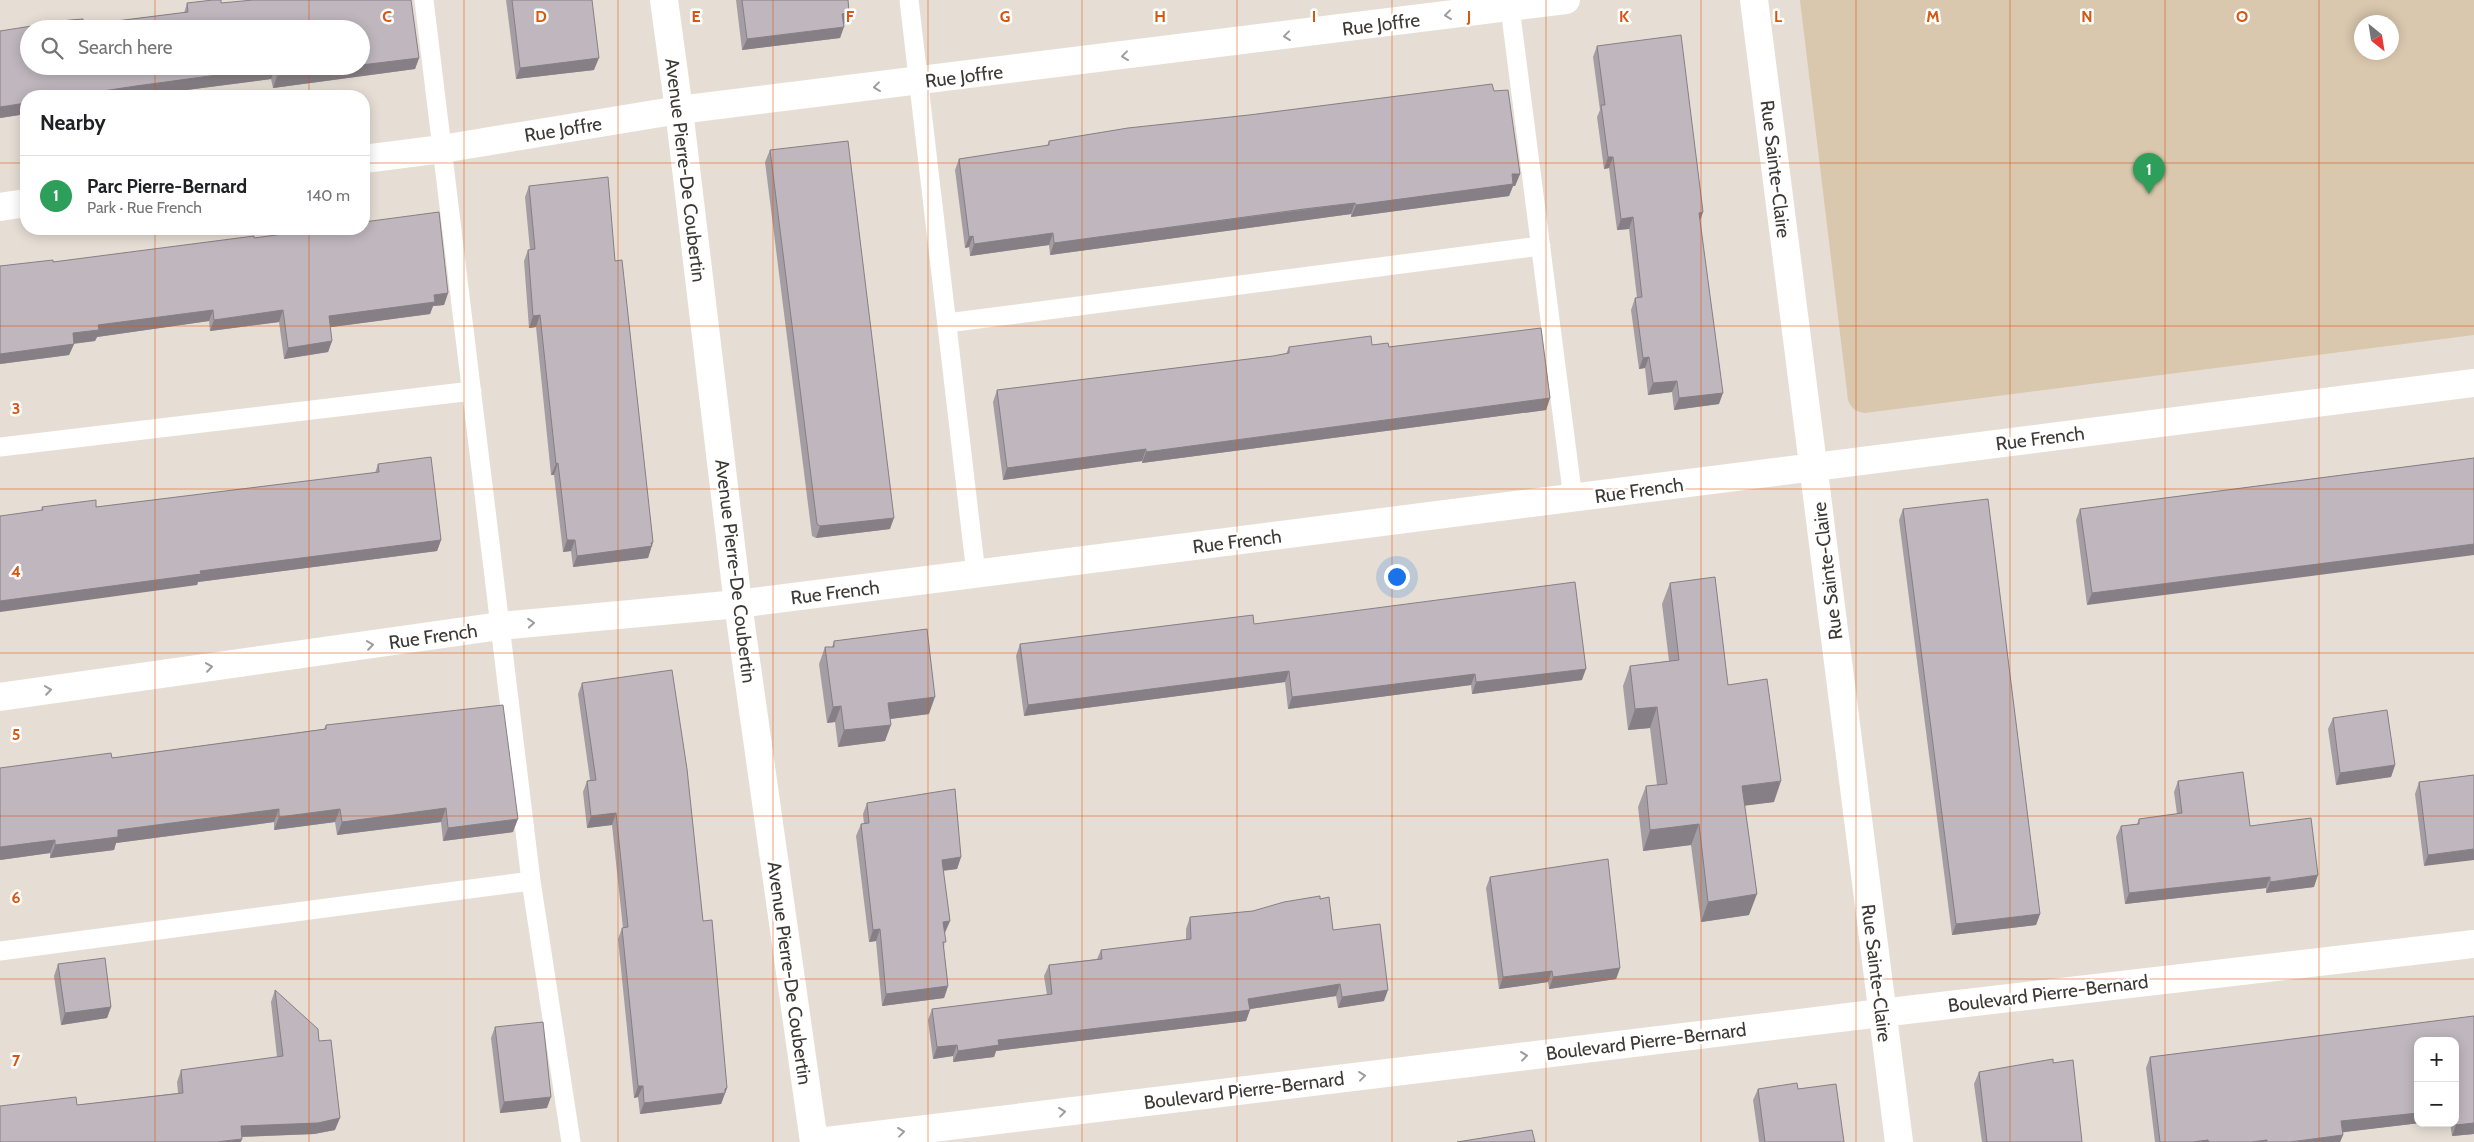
<!DOCTYPE html>
<html lang="en">
<head>
<meta charset="utf-8">
<style>
  :root { --surface:#fff; --page:#f2f2f2; --text:#202124; --muted:#757577; --line:#e0e0e0; --accent:#111827 }
  body { margin:0; font-family:Cabin,sans-serif; background:var(--page); color:var(--text) }
  .controls { position:absolute; right:15px; bottom:15px; display:grid; overflow:hidden; border-radius:10px; box-shadow:0 2px 12px #0003 }
  .controls button { width:45px; height:45px; display:grid; place-items:center; padding:0; border:0; border-bottom:1px solid var(--line); background:var(--surface); color:var(--text); font:25px sans-serif }
  .compass { position:absolute; left:2354px; top:15px; width:45px; height:45px; border-radius:50%; background:var(--surface); box-shadow:0 2px 12px #0003; rotate:150deg }
  .you { position:absolute; left:1396px; top:576px; width:18px; height:18px; margin:-12px; border:4px solid #fff; border-radius:50%; background:#1a73e8; box-shadow:0 0 0 8px #1a73e833 }
  .badge { display:grid; place-items:center; width:32px; height:32px; border-radius:50%; background:var(--accent); color:#fff; font-size:16px; font-weight:700 }
  .pin { position:absolute; translate:-50% -41px; filter:drop-shadow(0 1px 2px #0008) }
  .pin::after { content:''; position:absolute; top:26px; width:18px; height:15px; background:inherit; clip-path:polygon(0 0,100% 0,50% 100%) }
  .list { margin:0; padding:0; list-style:none }
  h2 { display:flex; justify-content:space-between; align-items:center; height:65px; margin:0; padding:0 20px; font-size:21px }
  h2 small { font-size:16px; font-weight:400; color:var(--muted) }
  .list li { display:grid; grid-template-columns:32px 1fr auto; gap:15px; align-items:center; box-sizing:border-box; height:80px; padding:0 20px; border-top:1px solid var(--line) }
  .list b { display:block; font-size:19px; white-space:nowrap }
  .list p { margin:0; font-size:16px; white-space:nowrap; color:var(--muted) }
  .list em { font-size:16px; font-style:normal; color:var(--muted) }
  .icon { flex:none; width:28px; height:28px; fill:none; stroke:currentColor; stroke-width:2; stroke-linecap:round; stroke-linejoin:round }
  .map { position:relative; flex:none; width:2474px; height:1142px; overflow:hidden }
  .search { position:absolute; background:var(--surface); box-shadow:0 2px 12px #0003; left:20px; top:20px; width:350px; height:55px; display:flex; align-items:center; gap:12px; box-sizing:border-box; padding:0 18px; border-radius:28px; color:var(--muted); font-size:19px }
  .panel { position:absolute; background:var(--surface); box-shadow:0 2px 12px #0003; left:20px; top:90px; width:350px; height:145px; border-radius:20px }
  .map>svg:first-child { display:block }
</style>
</head>
<body>
<div class="map">
<svg width="2474" height="1142" viewBox="0 0 2474 1142">
  <rect width="100%" height="100%" fill="#e6ded4"/>
  <path fill="#d9c7ae" fill-rule="evenodd" d="M1800 0H2474V335L1865 413C1856 412 1851 408 1848 400ZM2392 22V52H2362V22Z"/>
  <g fill="none" stroke-linecap="round" stroke-linejoin="round">
    <path stroke="#fff" stroke-width="19" d="M424 0 531 881
      M909 0 976 574
      M1509 0 1573 499
      M947 323 1541 246
      M0 447 472 391
      M0 951 531 881 571 1142"/>
    <path stroke="#fff" stroke-width="28" d="M664 0 679 110 738 604 814 1142
      M1754 0 1899 1142
      M364 159 442 149 679 110 1566 0
      M0 207 26 203
      M0 697 500 626 738 604 2474 383
      M818 1142 1881 1013 2474 944"/>
  </g>
  <path fill="#a49da3" d="M506 0H592L594 70 516 79Z
    M736 0H848L849 12 845 23 844 24 840 38 742 50Z
    M187 3H221L419 58 415 69 273 88 271 79 140 96H26V114L0 118V31L84 25 184 13Z
    M1597 46 1703 212 1700 220 1719 404 1674 410 1672 392 1648 395 1645 368 1639 369 1631 310 1635 298H1637L1629 229 1617 230 1609 168 1604 169 1597 117 1600 110 1593 57Z
    M1494 91 1520 174 1515 186H1513L1509 196 1351 217V214L1300 221 1050 255 1049 245 970 256 969 247 965 248 955 170 959 159 1047 146 1049 141Z
    M770 150 890 529 816 538 812 536 765 162Z
    M529 186 615 261 653 542 648 558 573 567 571 551 563 552 554 475H551L536 327 529 328 524 261 528 250H530L525 197Z
    M254 238 448 293 444 305 433 306 430 314 330 327 332 341 328 352 284 359 279 322 210 331 209 321 97 337 95 341 74 344 69 355 0 364V266L53 262Z
    M1372 345 1389 347 1550 398 1546 410 1142 463V461L1003 480 993 402 997 390 1273 356 1286 354 1289 347Z
    M2474 458 2087 605 2076 520 2080 509Z
    M378 464 441 540 437 551 198 582 197 585 41 510 42 507H96L375 473Z
    M1903 509 2040 914 2036 925 1952 935 1899 520Z
    M1670 583 1728 685 1774 802 1745 805 1749 915 1701 922 1691 845 1643 851 1638 807 1646 786 1657 785 1650 728 1628 730 1623 686 1630 666 1669 661 1662 604Z
    M1254 624 1582 680 1472 694 1471 685 1288 709 1285 682 1024 716 1016 656 1020 644Z
    M834 641 929 714 890 719 885 741 838 747 835 722 827 723 819 664 825 647H832Z
    M582 683 703 921 727 1088 721 1104 640 1114 638 1097 634 1098 618 939 622 928H623L612 825 587 828 583 792 587 781 590 780 578 694Z
    M2333 718 2395 765 2391 777 2336 785 2328 729Z
    M326 725 513 832 443 841 441 822 337 835 335 822 274 830V822L116 843 114 850 50 858V853L0 860 112 758 324 729Z
    M2474 775 2424 866 2415 794 2419 782Z
    M2178 781 2250 826 2314 887 2266 893V888L2125 904 2116 837 2121 826 2137 824 2139 819 2177 814 2174 792Z
    M867 803 961 857 957 869 943 871 950 921 945 933 944 949 948 986 944 998 882 1006 876 941 869 942 856 836 861 824H864L863 814Z
    M1490 877 1620 968 1616 979 1549 989 1548 982 1499 989 1486 888Z
    M1320 899 1333 930 1384 1001 1338 1008 1336 996 1250 1009 1246 1021 996 1051 994 1057 953 1062V1056L933 1059 928 1020 932 1009 1047 995 1044 976 1049 965 1097 959 1101 950 1186 940V929L1190 917 1253 911Z
    M58 964 111 1007 107 1018 61 1025 54 976Z
    M275 990 319 1041 335 1130 314 1134 242 1137 77 1105 178 1093 177 1082 181 1070 277 1057 271 1002Z
    M2474 1016V1134L2452 1136 2450 1123H2455V1041L2418 1123H2420L2342 1132 2343 1135 2340 1142H2155L2146 1068 2150 1057Z
    M495 1027 547 1108 500 1113 491 1038Z
    M2053 1063 2082 1142H1982L1974 1084 1979 1072Z
    M1758 1089H1798L1844 1142H1759L1753 1100Z"/>
  <path fill="#867f85" d="M849 12 845 23 838 25 842 14Z
    M844 27 840 38 742 50 747 39Z
    M419 58 415 69 273 88 277 76 353 66H361V65Z
    M599 58 594 70 516 79 520 68Z
    M276 67 271 79 140 96H70L136 86Z
    M26 103V114L0 118V107Z
    M1608 157H1613L1609 168 1604 169Z
    M1512 174H1520L1515 186H1513L1509 196 1351 217 1356 205Z
    M1355 203 1351 214 1050 255 1054 243Z
    M1703 212 1699 224V213Z
    M1633 217 1629 229 1617 230 1621 219Z
    M1053 233 1049 245 970 256 974 244Z
    M973 236 969 247 965 248 969 237Z
    M448 293 444 305 433 306 430 314 325 328 329 316 434 295Z
    M213 310 209 321 97 337 95 341 68 344 73 333 98 325Z
    M283 310 279 322 210 331 214 320Z
    M540 315 536 327 529 328 533 316Z
    M332 341 328 352 284 359 288 348Z
    M74 344 69 355 0 364V354Z
    M1649 357 1645 368 1639 369 1643 358Z
    M1677 381 1672 392 1648 395 1653 383Z
    M1723 393 1719 404 1674 410 1679 398Z
    M1550 398 1546 410 1142 463 1146 452Z
    M1146 449 1142 461 1003 480 1007 468Z
    M558 463 554 475H551L556 464Z
    M894 518 890 529 816 538 820 526Z
    M441 540 437 551 198 582 197 585 0 612V601L200 571Z
    M567 540H575L571 551 563 552Z
    M653 542 648 558 573 567 577 556Z
    M2474 544V555L2087 605 2092 593Z
    M1586 669 1582 680 1472 694 1476 682Z
    M1289 671 1285 682 1024 716 1028 705Z
    M1475 674 1471 685 1288 709 1292 697Z
    M935 697 929 714 882 720 888 703Z
    M841 706 835 722 827 723 833 707Z
    M1657 707 1650 728 1628 730 1635 709Z
    M891 725 885 741 838 747 844 730Z
    M2395 765 2391 777 2336 785 2340 773Z
    M1781 781 1774 802 1735 807 1742 786Z
    M446 808 441 822 337 835 342 822Z
    M279 809 274 822 116 843 114 850 50 858 55 845 118 830Z
    M340 809 335 822 274 830 279 817Z
    M616 813 612 825 587 828 591 816Z
    M518 819 513 832 443 841 448 828Z
    M1699 824 1691 845 1643 851 1650 830Z
    M55 840 50 853 0 860V847Z
    M2474 849V860L2424 866 2428 855Z
    M961 857 957 869 938 871 942 860Z
    M2318 875 2314 887 2266 893 2270 882Z
    M2270 877 2266 888 2125 904 2129 893Z
    M1757 894 1749 915 1701 922 1708 902Z
    M2040 914 2036 925 1952 935 1956 924Z
    M950 921 945 932 939 933 943 922Z
    M880 929 876 941 869 942 873 930Z
    M1620 968 1616 979 1549 989 1553 977Z
    M1552 971 1548 982 1499 989 1503 977Z
    M1340 984 1336 996 1243 1010 1248 999Z
    M948 986 944 998 882 1006 886 994Z
    M1388 990 1384 1001 1338 1008 1342 997Z
    M111 1007 107 1018 61 1025 65 1013Z
    M1250 1010 1246 1021 996 1051 994 1057 953 1062 958 1051 998 1040Z
    M957 1045 953 1056 933 1059 937 1047Z
    M638 1086H643L638 1097 634 1098Z
    M727 1088 721 1104 640 1114 644 1103Z
    M551 1097 547 1108 500 1113 504 1102Z
    M2418 1113V1123H2420L2337 1133 2341 1121Z
    M340 1118 335 1130 314 1134 237 1137 241 1126Z
    M2474 1123V1134L2452 1136 2456 1125Z
    M2343 1135 2340 1142H2290Z
    M242 1139 241 1142H216Z
    M2208 1140V1142H2192Z
    M2267 1140 2266 1142H2251Z"/>
  <path fill="#bfb6be" stroke="#867f85" d="M213 0H221V3L253 0H411L419 58 361 65V29H29V66H353L277 76 276 67 136 86 70 96H26V103L0 107V31L70 20 83 19 84 25 188 12 187 3Z
    M512 0H592L599 58 520 68Z
    M742 0H848L849 12 842 14 844 27 747 39Z
    M1681 35 1703 212 1699 213 1723 393 1679 398 1677 381 1653 383 1649 357 1643 358 1635 298 1642 297 1633 217 1621 219 1613 157H1608L1601 105H1605L1597 46Z
    M1492 84 1494 91 1508 90 1520 174H1512L1513 184 1356 205 1355 203 1304 209 1054 243 1053 233 974 244 973 236 969 237 959 159 1049 145V141L1128 128 1249 115Z
    M848 141 894 518 820 526 817 524 770 150Z
    M608 177 615 261 622 260 653 542 651 543 652 546 577 556 575 540H567L558 463 556 464 540 315 533 316 528 250 535 249 529 186Z
    M439 212 448 293 434 295 435 302 329 316 332 341 288 348 283 310 214 320 213 310 98 325 99 330 73 333 74 344 0 354V266L53 260V262L254 236V238L320 229H364V222Z
    M1541 328 1550 398 1146 452V449L1007 468 997 390 1273 356 1289 353V347L1371 336 1372 345 1388 343 1389 347Z
    M431 457 441 540 200 571 201 574 0 601V516L43 510 42 507 96 500V507L379 472 378 464Z
    M2474 458V544L2092 593 2080 509Z
    M1988 499 2040 914 1956 924 1903 509Z
    M1715 577 1728 685 1767 679 1781 781 1742 786 1757 894 1708 902 1699 824 1650 830 1646 786 1667 784 1657 707 1635 709 1630 666 1679 660 1670 583Z
    M1575 582 1586 669 1476 682 1475 674 1292 697 1289 671 1028 705 1020 644 1253 615 1254 624Z
    M927 629 935 697 888 703 891 725 844 730 841 706 833 707 825 647H834V641Z
    M672 670 687 769 703 921 712 920 727 1088 725 1089V1093L644 1103 643 1086H638L622 928 628 927 616 813 591 816 587 781 596 780 582 683Z
    M503 705 518 819 448 828 446 808 342 822 340 809 279 817V809L118 830V837L55 845V840L0 847V768L111 753 112 758 326 729V725Z
    M2387 710 2395 765 2340 773 2333 718Z
    M2243 772 2250 826 2311 818 2318 875 2270 882V877L2129 893 2121 826 2139 824V819L2182 813 2178 781Z
    M2474 775V849L2428 855 2419 782Z
    M955 789 961 857 942 860 950 921 943 922 946 942H943L948 986 886 994 880 929 873 930 861 824 869 823 867 803Z
    M1608 859 1620 968 1553 977 1552 971 1503 977 1490 877Z
    M1320 896V899L1329 897 1333 930 1380 924 1388 990 1342 997 1340 984 1248 999 1250 1010 998 1040 999 1045 958 1051 957 1045 937 1047 932 1009 1052 994 1049 965 1102 959 1101 950 1191 939 1190 917 1253 911 1284 902Z
    M105 958 111 1007 65 1013 58 964Z
    M275 990 318 1029 319 1041 331 1040 340 1118 318 1123 241 1126 242 1139 216 1142H0V1106L76 1097 77 1105 183 1093 181 1070 283 1056Z
    M2474 1016V1123L2456 1125 2455 1118V1041H2418V1113L2341 1121 2343 1135 2290 1142H2267V1140L2251 1142H2209L2208 1140 2192 1142H2160L2150 1057Z
    M543 1022 551 1097 504 1102 495 1027Z
    M2053 1059V1063L2073 1060 2082 1142H1987L1979 1072Z
    M1797 1083 1798 1089 1836 1084 1844 1142H1765L1758 1089Z
    M1532 1130 1535 1142H1457Z"/>
  <defs><path id="oneway-chevron" d="M-2-3.5L2.5 0L-2 3.5" fill="none" stroke-width="1.6" stroke-linecap="round" stroke-linejoin="round" transform="scale(1.25)"/></defs>
  <g stroke="#9e9c9a">
    <use href="#oneway-chevron" transform="translate(1448 15) rotate(173)"/>
    <use href="#oneway-chevron" transform="translate(1287 36) rotate(173)"/>
    <use href="#oneway-chevron" transform="translate(1125 56) rotate(173)"/>
    <use href="#oneway-chevron" transform="translate(877 87) rotate(173)"/>
    <use href="#oneway-chevron" transform="translate(531 623) rotate(-5)"/>
    <use href="#oneway-chevron" transform="translate(370 645) rotate(-8)"/>
    <use href="#oneway-chevron" transform="translate(209 667) rotate(-8)"/>
    <use href="#oneway-chevron" transform="translate(48 690) rotate(-8)"/>
    <use href="#oneway-chevron" transform="translate(1524 1056) rotate(-7)"/>
    <use href="#oneway-chevron" transform="translate(1362 1076) rotate(-7)"/>
    <use href="#oneway-chevron" transform="translate(1062 1112) rotate(-7)"/>
    <use href="#oneway-chevron" transform="translate(901 1132) rotate(-7)"/>
  </g>
  <path fill="none" stroke="#d75610" stroke-width="1" stroke-opacity="0.55" d="M155 0V29M309 0V29M464 0V1142M618 0V1142M773 0V1142M928 0V1142M1082 0V1142M1237 0V1142M1392 0V1142M1546 0V1142M1701 0V1142M1856 0V1142M2010 0V1142M2165 0V1142M2319 0V1142M155 66V96M309 66V96M0 163H26M364 163H2474M155 229V1142M309 229V1142M0 326H2474M0 489H2474M0 653H2474M0 816H2474M0 979H2474"/>
  <g text-anchor="middle" stroke-width="5" stroke-linejoin="round" paint-order="stroke">
    <g font-size="19" fill="#3d3a36" stroke="#fff">
      <text transform="translate(1381 24) rotate(-7)" y="7">Rue Joffre</text>
      <text transform="translate(964 76) rotate(-7)" y="7">Rue Joffre</text>
      <text transform="translate(563 129) rotate(-9)" y="7">Rue Joffre</text>
      <text transform="translate(1776 169) rotate(83)" y="7">Rue Sainte-Claire</text>
      <text transform="translate(686 170) rotate(83)" y="7">Avenue Pierre-De Coubertin</text>
      <text transform="translate(2040 438) rotate(-7)" y="7">Rue French</text>
      <text transform="translate(1639 490) rotate(-8)" y="7">Rue French</text>
      <text transform="translate(1237 541) rotate(-7)" y="7">Rue French</text>
      <text transform="translate(736 571) rotate(83)" y="7">Avenue Pierre-De Coubertin</text>
      <text transform="translate(1827 571) rotate(-97)" y="7">Rue Sainte-Claire</text>
      <text transform="translate(835 592) rotate(-7)" y="7">Rue French</text>
      <text transform="translate(433 636) rotate(-8)" y="7">Rue French</text>
      <text transform="translate(790 973) rotate(82)" y="7">Avenue Pierre-De Coubertin</text>
      <text transform="translate(1877 973) rotate(83)" y="7">Rue Sainte-Claire</text>
      <text transform="translate(2048 993) rotate(-7)" y="7">Boulevard Pierre-Bernard</text>
      <text transform="translate(1646 1041) rotate(-7)" y="7">Boulevard Pierre-Bernard</text>
      <text transform="translate(1244 1090) rotate(-7)" y="7">Boulevard Pierre-Bernard</text>
    </g>
  </g>
  <g font-size="16" text-anchor="middle" font-weight="bold" fill="#d75610" stroke="#fff" stroke-width="5" stroke-linejoin="round" paint-order="stroke">
    <text x="387" y="22">C</text>
    <text x="541" y="22">D</text>
    <text x="696" y="22">E</text>
    <text x="850" y="22">F</text>
    <text x="1005" y="22">G</text>
    <text x="1160" y="22">H</text>
    <text x="1314" y="22">I</text>
    <text x="1469" y="22">J</text>
    <text x="1624" y="22">K</text>
    <text x="1778" y="22">L</text>
    <text x="1933" y="22">M</text>
    <text x="2087" y="22">N</text>
    <text x="2242" y="22">O</text>
    <text x="16" y="414">3</text>
    <text x="16" y="577">4</text>
    <text x="16" y="740">5</text>
    <text x="16" y="903">6</text>
    <text x="16" y="1066">7</text>
  </g>
</svg>
<div class="controls">
<button>+</button>
<button>−</button>
</div>
<svg class="compass" viewBox="-18 -18 36 36"><path d="M0-13l5 13h-10z" fill="#e53935"/><path d="M0 13l5-13h-10z" fill="#757577"/></svg>
<div class="you"></div>
<div class="pin badge" style="left:2149px;top:194px;background:#2e9e5b">1</div>
<div class="search"><svg class="icon" aria-label="search" viewBox="0 0 24 24"><circle cx="10" cy="10" r="6"/><path d="M15 15l6 6"/></svg>Search here</div>
<section class="panel">
<h2>Nearby<small></small></h2>
<ul class="list">
<li><span class="badge" style="background:#2e9e5b">1</span><div><b>Parc Pierre-Bernard</b><p>Park · Rue French</p></div><em>140 m</em></li>
</ul>
</section>
</div>
</body>
</html>
